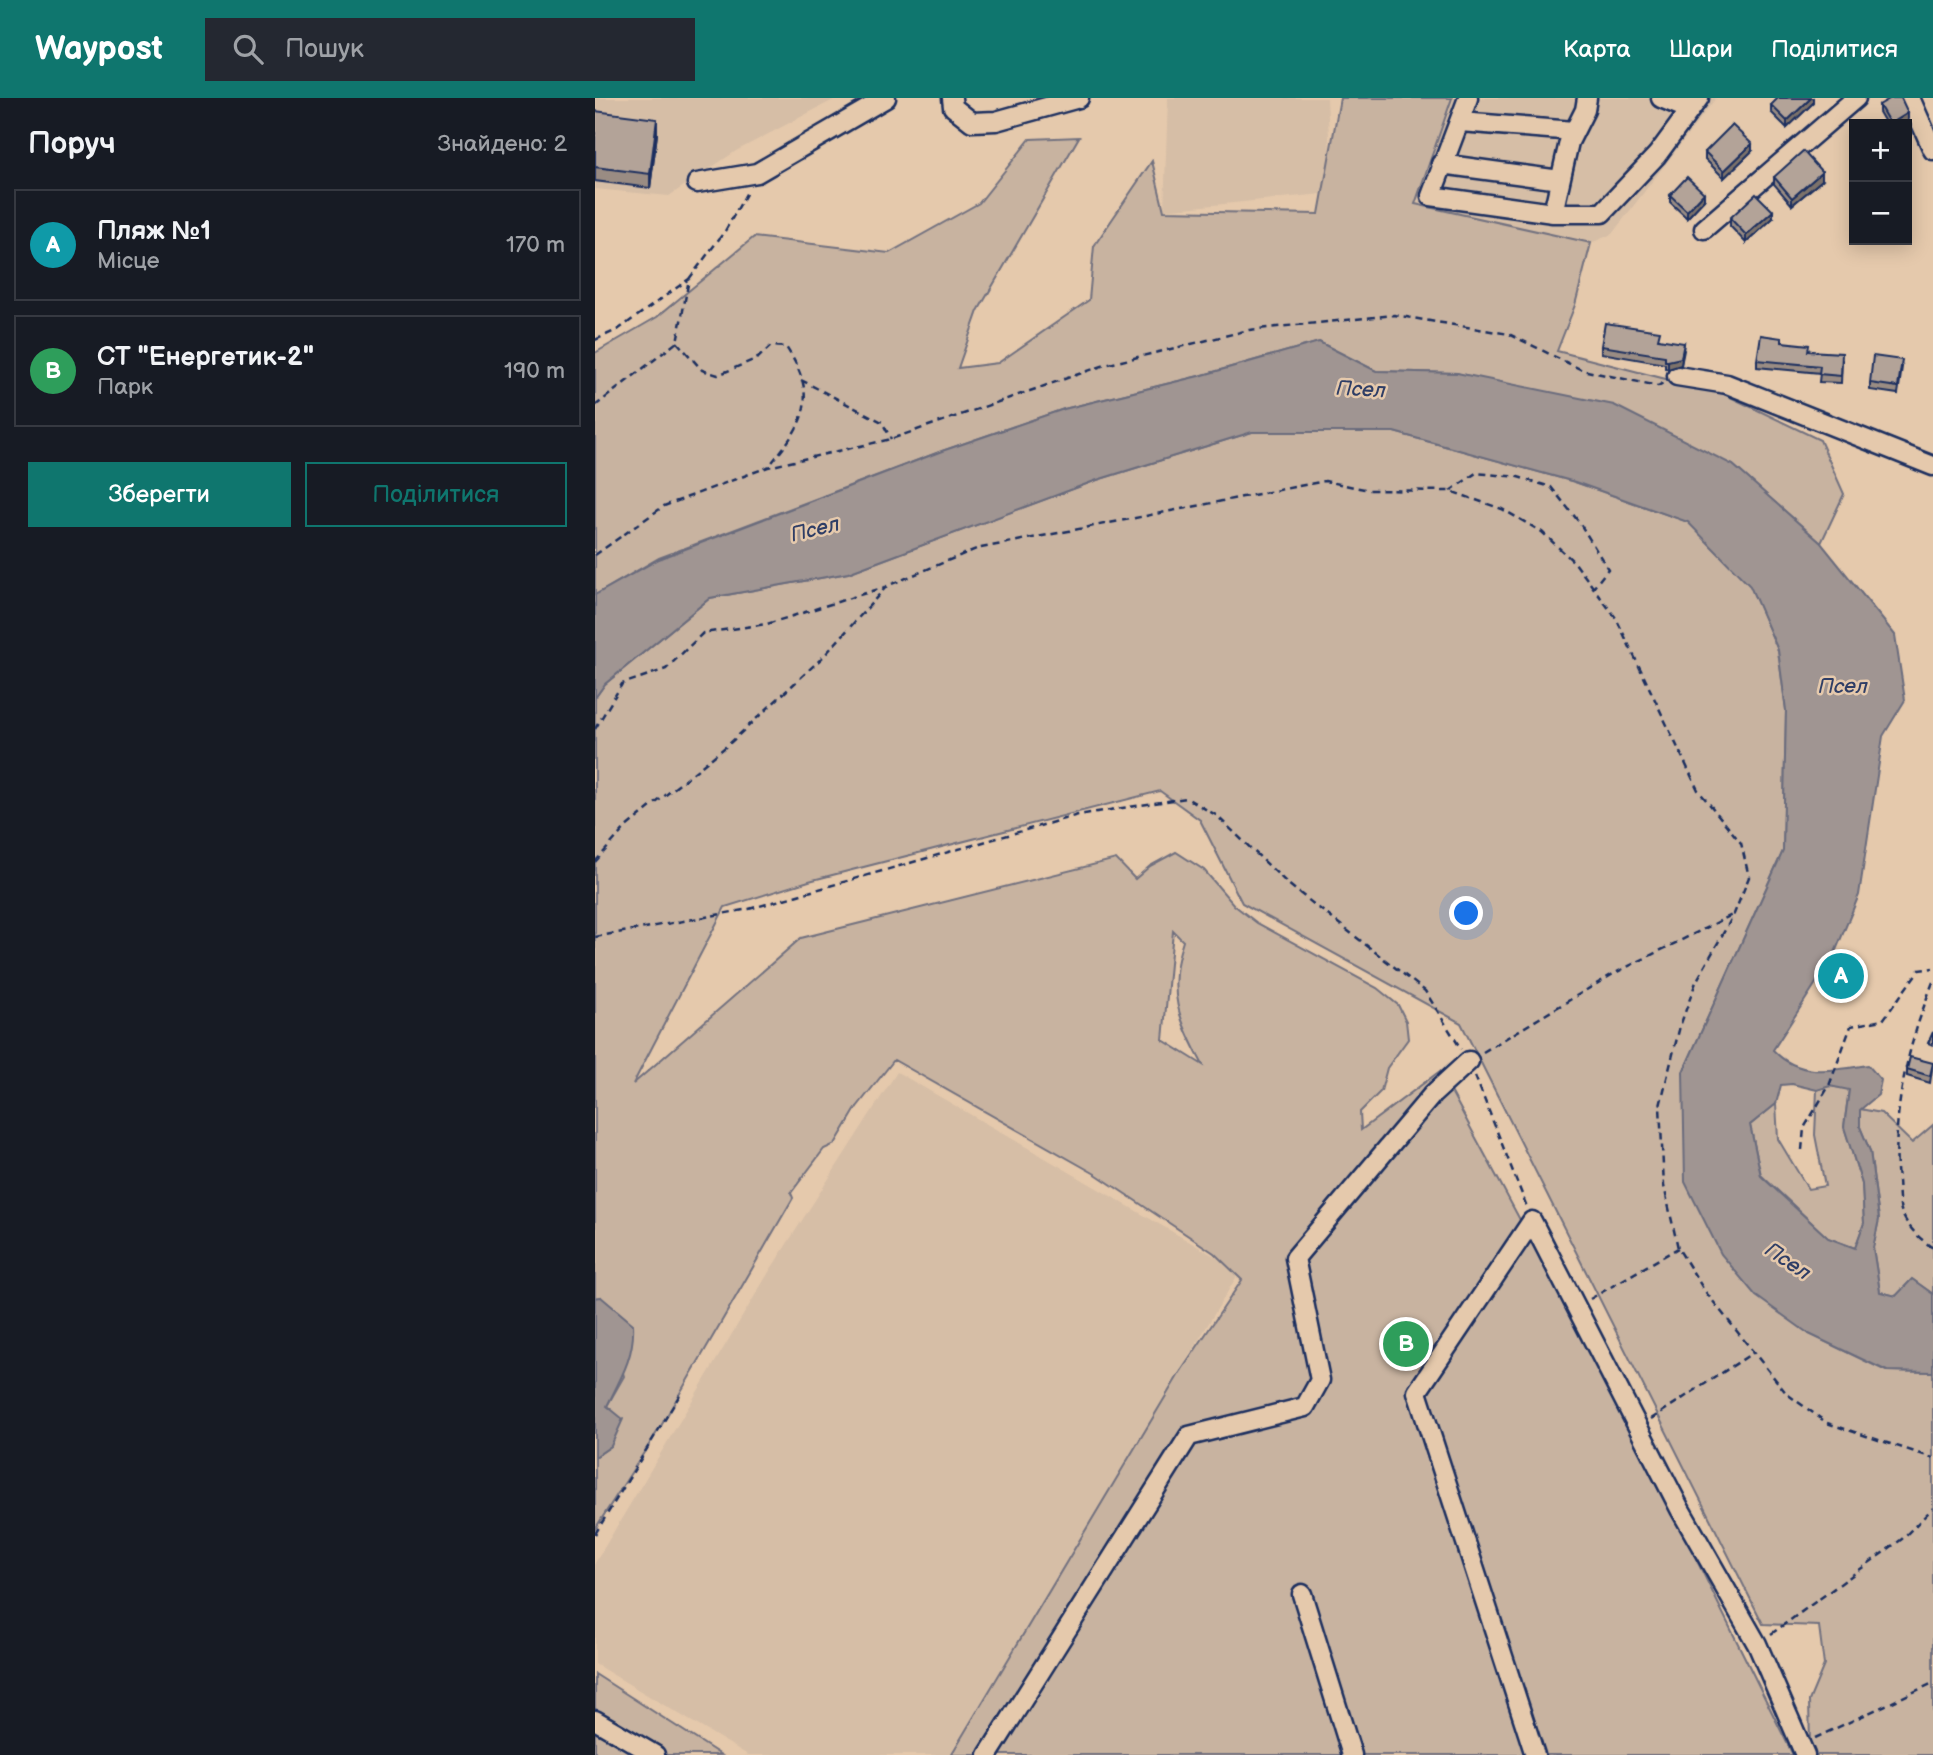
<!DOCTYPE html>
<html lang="uk">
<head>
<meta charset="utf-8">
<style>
  :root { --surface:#171b24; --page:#242831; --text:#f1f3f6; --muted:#9ea1a6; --line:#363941; --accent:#0f766e }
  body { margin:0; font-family:"Balsamiq Sans",sans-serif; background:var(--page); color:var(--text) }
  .controls { position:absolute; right:21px; top:21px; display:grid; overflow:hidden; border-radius:0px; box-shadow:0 4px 18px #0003 }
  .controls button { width:63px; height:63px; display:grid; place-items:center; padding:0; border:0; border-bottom:2px solid var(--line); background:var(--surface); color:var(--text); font:35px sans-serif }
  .you { position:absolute; left:872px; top:816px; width:24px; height:24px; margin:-18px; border:5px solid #fff; border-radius:50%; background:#1a73e8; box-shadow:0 0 0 10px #1a73e833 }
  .badge { display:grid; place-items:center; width:46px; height:46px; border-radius:50%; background:var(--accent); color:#fff; font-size:23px; font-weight:700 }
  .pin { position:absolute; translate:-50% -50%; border:4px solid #fff; box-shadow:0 2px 7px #0006 }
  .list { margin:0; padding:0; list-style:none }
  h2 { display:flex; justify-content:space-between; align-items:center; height:91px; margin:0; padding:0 28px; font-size:30px }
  h2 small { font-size:23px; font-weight:400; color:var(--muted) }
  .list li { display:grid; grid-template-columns:46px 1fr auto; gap:21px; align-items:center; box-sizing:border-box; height:112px; margin:0 14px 14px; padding:0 14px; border:2px solid var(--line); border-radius:0px }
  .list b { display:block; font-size:26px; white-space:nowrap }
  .list p { margin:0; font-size:23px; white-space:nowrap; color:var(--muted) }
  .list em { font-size:23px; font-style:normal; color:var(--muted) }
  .actions { display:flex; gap:14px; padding:21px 28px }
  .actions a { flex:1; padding:16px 0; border:2px solid var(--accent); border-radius:0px; text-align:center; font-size:24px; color:var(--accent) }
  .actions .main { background:var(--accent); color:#fff }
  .icon { flex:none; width:38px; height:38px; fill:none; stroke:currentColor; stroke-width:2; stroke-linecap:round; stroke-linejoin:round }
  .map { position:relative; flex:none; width:1338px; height:1657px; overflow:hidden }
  header { display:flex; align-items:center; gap:42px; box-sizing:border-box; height:98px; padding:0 35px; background:var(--accent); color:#fff }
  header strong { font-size:33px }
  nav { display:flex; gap:38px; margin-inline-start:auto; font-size:24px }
  .search { width:490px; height:63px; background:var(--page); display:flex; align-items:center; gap:18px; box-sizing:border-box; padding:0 24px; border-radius:0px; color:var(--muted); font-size:26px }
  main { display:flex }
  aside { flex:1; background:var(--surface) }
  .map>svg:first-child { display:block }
</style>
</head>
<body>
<header>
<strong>Waypost</strong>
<div class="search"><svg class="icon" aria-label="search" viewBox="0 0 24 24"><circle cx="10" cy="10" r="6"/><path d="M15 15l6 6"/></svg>Пошук</div>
<nav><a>Карта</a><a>Шари</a><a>Поділитися</a></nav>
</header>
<main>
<aside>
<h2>Поруч<small>Знайдено: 2</small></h2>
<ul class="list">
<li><span class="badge" style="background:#0f9aa8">A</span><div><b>Пляж №1</b><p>Місце</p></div><em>170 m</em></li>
<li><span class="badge" style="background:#2e9e5b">B</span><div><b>СТ &quot;Енергетик-2&quot;</b><p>Парк</p></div><em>190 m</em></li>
</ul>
<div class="actions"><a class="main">Зберегти</a><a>Поділитися</a></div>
</aside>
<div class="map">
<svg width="1338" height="1657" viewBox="0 0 1338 1657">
  <rect width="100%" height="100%" fill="#e5c9ac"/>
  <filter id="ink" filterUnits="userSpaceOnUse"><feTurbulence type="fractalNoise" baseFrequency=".0143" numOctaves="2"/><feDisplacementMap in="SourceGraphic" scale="14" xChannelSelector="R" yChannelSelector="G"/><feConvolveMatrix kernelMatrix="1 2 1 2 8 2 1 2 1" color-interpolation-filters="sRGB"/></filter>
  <g filter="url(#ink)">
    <path fill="#d6bea6" d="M0 0H242L141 53 74 98 0 91Z
      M573 0H732L737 95 569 112Z
      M857 0H1121L1017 136 996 145 819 106Z
      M302 974 645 1173 355 1657H153L0 1566V1465L174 1174Z"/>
    <path fill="#c8b3a0" stroke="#72717f" stroke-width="2" fill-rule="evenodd" d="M745 0H857L820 106 996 145 980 207 962 253 1129 296 1225 342 1249 396 1226 445 1138 367 862 275 781 273 724 244 608 277 469 311 347 353 64 460 0 497V255L62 219 159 139 294 155 384 105 435 41 484 39 383 213 363 270 403 265 494 202 499 148 557 63 569 113 724 116Z
      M657 334H799L980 384 1093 424 1155 487 1183 552 1191 612 1188 753 1088 974 1214 1236 1291 1273 1338 1274V1657H1220L1215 1645 1214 1603 1229 1567 1224 1528 1168 1526 866 925 647 805 605 722 565 693 214 783 130 809 38 986 206 840 521 761 540 781 555 768 581 754 609 772 639 807 662 825 782 890 803 907 811 923 813 941 792 970 786 993 765 1014 766 1032 845 973 1030 1317 1198 1657H356L584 1276 647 1182 619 1155 502 1077 299 962 262 1009 240 1046 229 1051 196 1095 198 1100 66 1328 0 1431V1359L16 1348 12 1308 29 1278 6 1199 0 1200V600L10 586 115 500 253 475 502 382ZM578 833 588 843C571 893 584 923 608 967L568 942Z
      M1234 988 1254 991 1249 1029 1267 1086 1269 1125 1260 1150 1233 1140 1166 1077 1155 1027 1181 1006 1183 1041 1213 1091 1230 1088 1220 1037 1222 992Z
      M1265 1011 1286 1015 1317 1045 1338 1027V1196L1317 1181 1301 1198 1285 1194 1278 1150 1284 1121 1275 1053 1265 1029Z
      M0 1576 126 1657H0Z"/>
    <path fill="#a09592" stroke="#6b6c7d" stroke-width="2" fill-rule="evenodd" d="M724 244 781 273 862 275 1019 307 1138 367 1226 445 1300 537 1310 602 1288 638 1264 797 1239 857 1178 952C1204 980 1238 973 1273 967L1286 982 1283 997 1265 1012V1029L1275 1053 1284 1121 1278 1150 1285 1194 1301 1198 1317 1181 1338 1196V1274L1292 1273 1214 1236 1161 1198 1126 1156 1090 1084 1088 974 1188 753 1191 612 1183 552 1155 488 1093 424 980 384 799 334H657L502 382 253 475 115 500 10 586 0 600V497L64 461 347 353 469 311 608 277ZM1197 986 1222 992 1235 988 1254 992 1249 1029 1267 1086 1269 1125 1260 1150 1233 1140 1166 1078 1155 1027 1181 1006 1186 987Z
      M6 1199 38 1226C40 1257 26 1280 12 1308L28 1321 16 1348 0 1359V1200Z"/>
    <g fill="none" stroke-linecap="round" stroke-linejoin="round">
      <g stroke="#1b2f5e" stroke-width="23">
        <path id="minor" d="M357 0 358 9 377 24 401 23 484 0
          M873 0 836 98 958 115H1007L1062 57 1104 0
          M1066 0 1095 12
          M1315 0 1338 52
          M865 24 979 33
          M846 66 965 82
          M102 85 162 75 291 0
          M958 115 974 44 990 12 992 0
          M1109 131 1261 0
          M1082 278 1132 286 1338 368
          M707 1496 757 1657
          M0 1622 60 1657
          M393 1657 594 1338 710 1309 725 1282 700 1160 838 996 874 963
          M940 1657 822 1294 937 1123 1085 1411 1162 1546 1210 1657"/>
      </g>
      <path stroke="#1b2f5e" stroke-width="2.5" stroke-dasharray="7 5" stroke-linecap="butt" d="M0 242 24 231 94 181
        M82 244 107 272 123 277 163 260 176 248 191 249C225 301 209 326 173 369
        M206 282 287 324 296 341
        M0 308 82 244 94 181 130 133 152 94
        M855 393 881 375 923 379 956 389 984 424 1013 471 999 489
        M0 457 69 408 173 369 296 341 510 267 654 232 799 217 914 236 987 272 1063 288 1068 285
        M0 631 27 586 71 571 108 535 172 526 290 489
        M0 764 31 729 134 646 229 558 292 488 381 451 730 383 774 392 855 393 907 411 947 434 980 465 1021 520 1103 692 1146 745 1154 779 1139 816 1101 884 1085 928 1065 1008 1069 1088 1083 1150 1109 1192 1192 1296 1232 1325 1338 1360
        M0 839 154 811 483 717 591 700 621 717 693 786 830 893 866 951
        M1338 884C1313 948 1296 1013 1303 1083 1304 1092 1303 1106 1307 1115 1313 1130 1325 1141 1338 1150
        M888 954 1018 876 1139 816
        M880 978 932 1109
        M1207 1052 1209 1030 1234 988 1256 928 1288 922 1324 872 1338 870
        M995 1201 1083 1150
        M1056 1321 1159 1254
        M0 1436 86 1295
        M1176 1536 1307 1441 1338 1410
        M1220 1640 1338 1585"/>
      <use href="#minor" stroke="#e5c9ac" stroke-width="18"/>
    </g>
    <path fill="#9a8c83" stroke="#1b2f5e" stroke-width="2" d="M1218 0V5L1192 30 1176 14V7Z
      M1284 7 1313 23 1306 26H1291L1284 14Z
      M0 13 62 36 55 90 0 83Z
      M1157 53 1129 80 1110 61V54Z
      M1179 79 1227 82 1197 107 1179 86Z
      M1075 97 1109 102 1092 120 1075 104Z
      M1135 120H1178L1151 145 1135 128Z
      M1064 241 1089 252 1086 267 1073 271 1070 270V266L1006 255V248Z
      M1187 244 1247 262 1246 285 1224 284 1225 275 1162 269V262Z
      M1307 269 1303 296 1275 292V285Z
      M1338 965 1335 985 1312 978V971Z"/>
    <path fill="#7d726a" stroke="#1b2f5e" stroke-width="2" d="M1216 0H1218V5L1192 30V23Z
      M1313 15V23L1306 26H1295Z
      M62 21V36L55 90V76Z
      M1157 46V53L1129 80V73Z
      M1227 74V82L1197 107V100Z
      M1109 95V102L1092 120V113Z
      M1178 113V120L1151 145V137Z
      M1089 245 1086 267 1073 271V263Z"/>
    <path fill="#b3a398" stroke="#1b2f5e" stroke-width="2" d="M1183 0H1216L1192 23 1176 7Z
      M1296 0H1306L1313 15 1295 26 1284 7Z
      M0 13 62 21 55 76 0 69Z
      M1137 27 1157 46 1129 73 1110 54Z
      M1208 53 1227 74 1197 100 1179 79Z
      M1092 79 1109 95 1092 113 1075 97Z
      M1161 96 1178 113 1151 137 1135 120Z
      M1010 225 1065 233 1063 241 1089 245 1086 260 1073 263H1070V258L1006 248Z
      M1166 237 1187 240V244L1214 247 1213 253 1247 255 1246 278 1224 276 1225 268 1162 262Z
      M1278 258 1307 262 1303 289 1275 285Z
      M1338 934V947L1333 945Z
      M1315 959 1338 965 1335 978 1312 971Z"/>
  </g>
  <g text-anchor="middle" stroke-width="5" stroke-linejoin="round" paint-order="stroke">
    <g font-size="21" font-style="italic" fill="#2f3e66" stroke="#e5c9ac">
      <text transform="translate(766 291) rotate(3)" y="7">Псел</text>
      <text transform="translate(220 431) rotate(-14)" y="7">Псел</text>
      <text x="1248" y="595">Псел</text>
      <text transform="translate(1193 1163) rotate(34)" y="7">Псел</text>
    </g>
  </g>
</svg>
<div class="controls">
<button>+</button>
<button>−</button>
</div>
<div class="you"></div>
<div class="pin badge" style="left:1246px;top:878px;background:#0f9aa8">A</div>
<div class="pin badge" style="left:811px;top:1246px;background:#2e9e5b">B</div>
</div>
</main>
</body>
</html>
